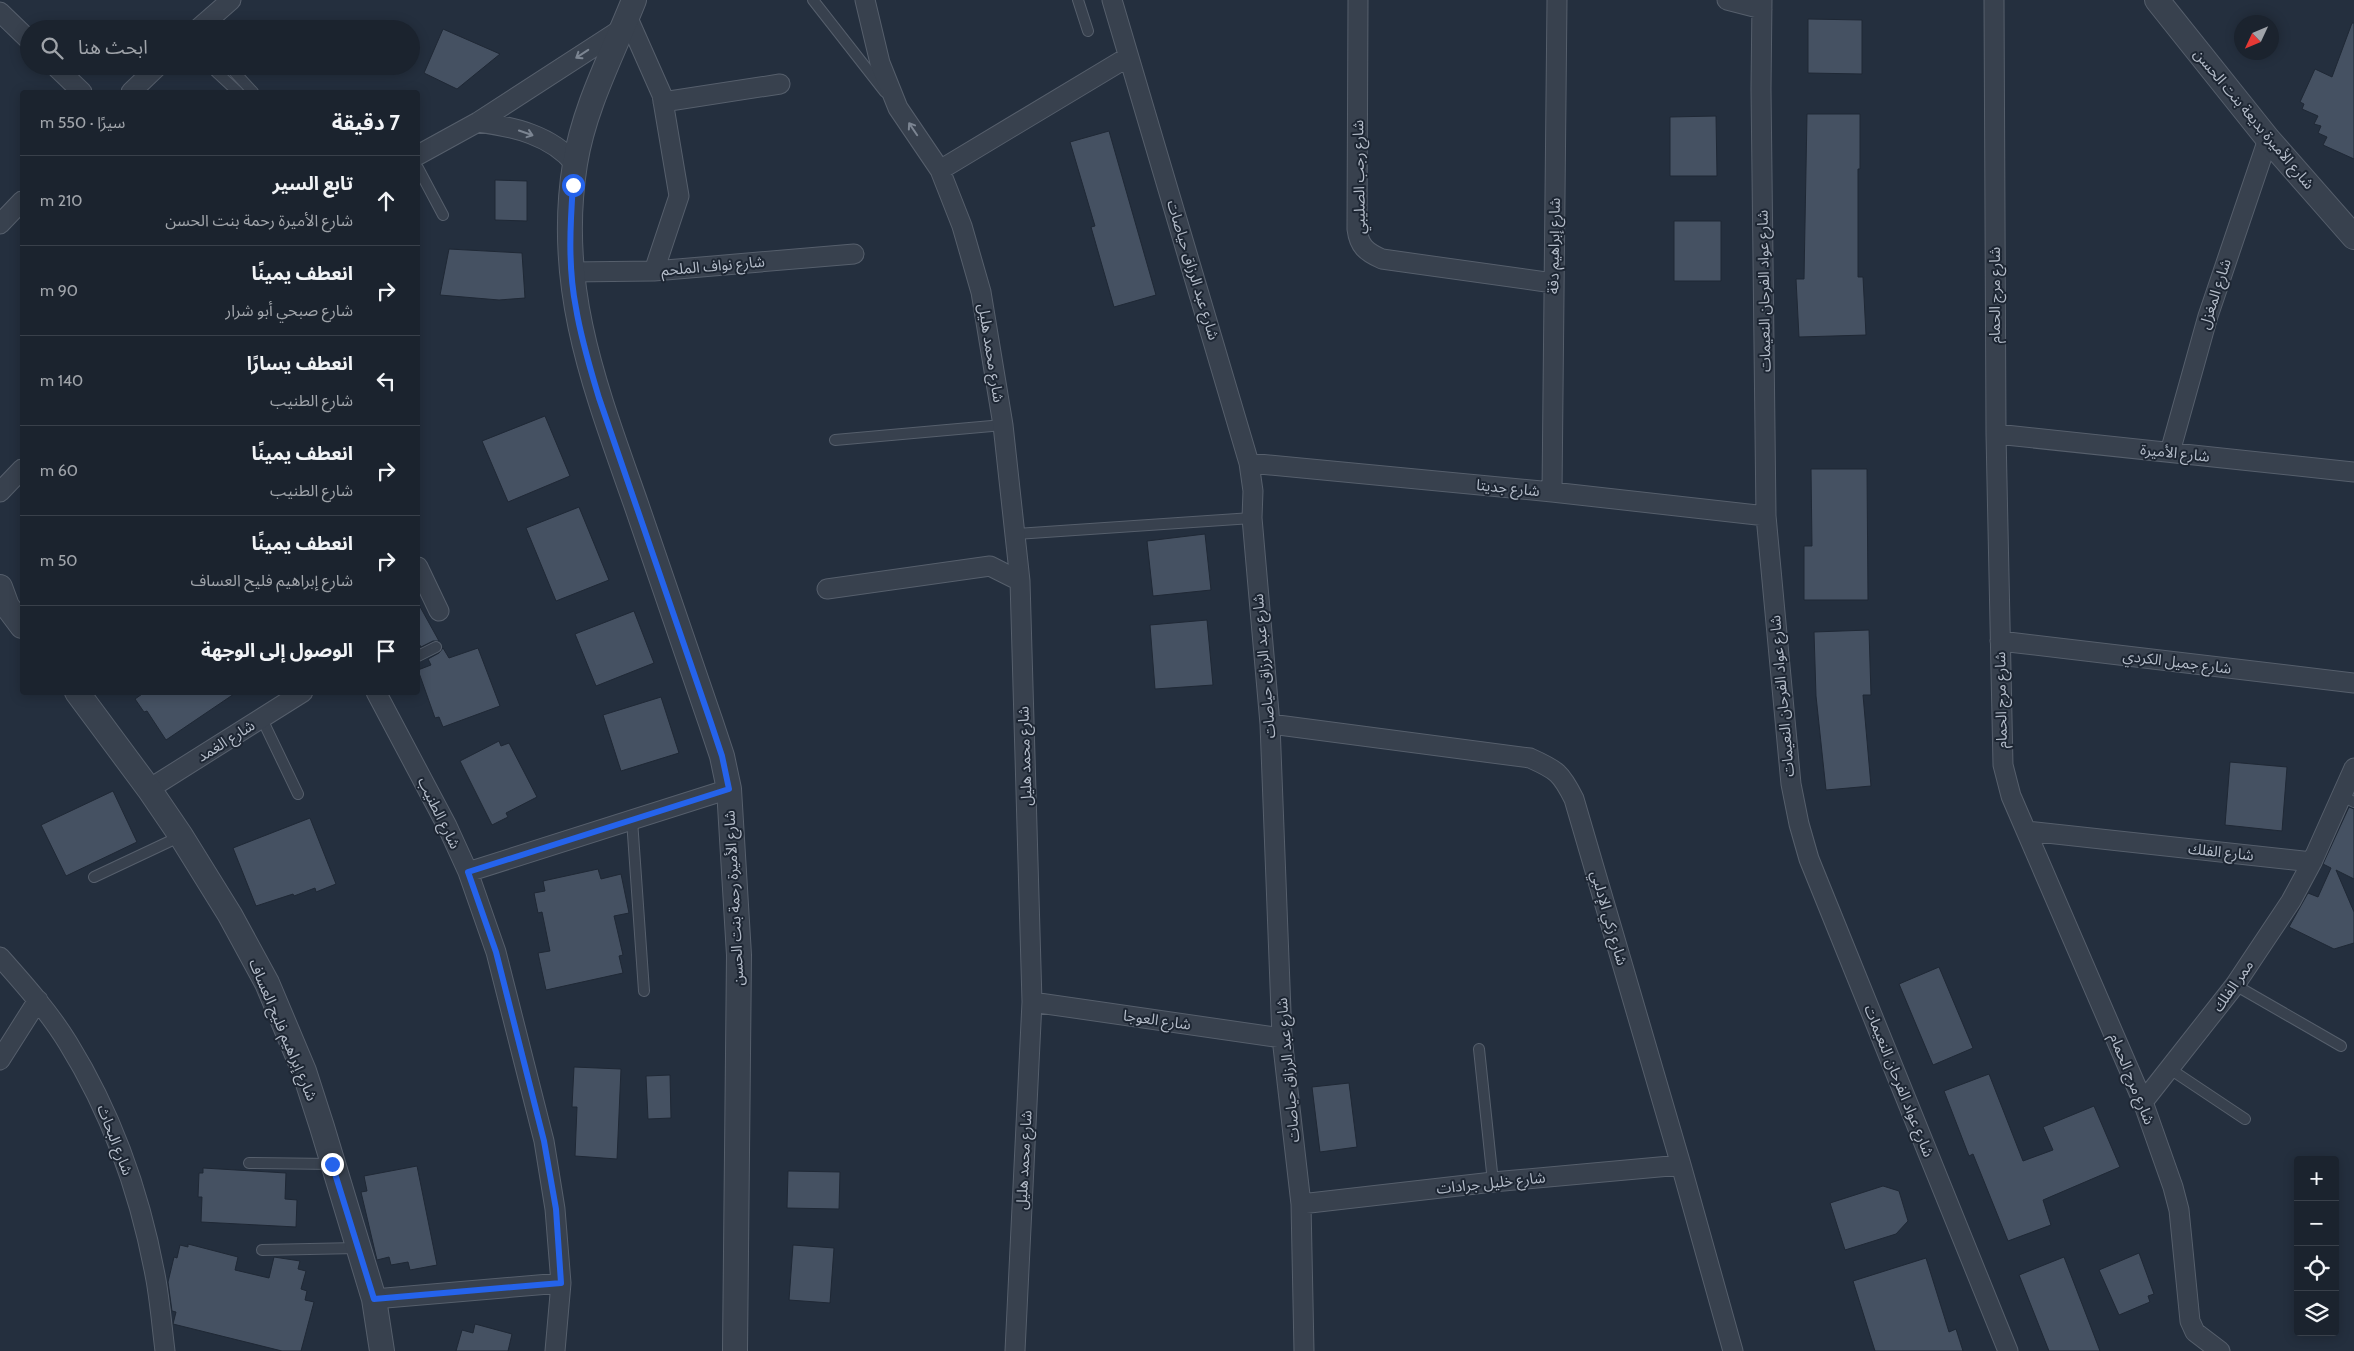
<!DOCTYPE html>
<html lang="ar">
<head>
<meta charset="utf-8">
<style>
  :root { --surface:#1b232e; --page:#242b36; --text:#f1f3f6; --muted:#a0a4aa; --line:#39404a }
  body { margin:0; font-family:Cabin,"Noto Sans Arabic",sans-serif; background:var(--page); color:var(--text); direction:rtl }
  .controls { position:absolute; right:15px; bottom:15px; display:grid; overflow:hidden; border-radius:5px; box-shadow:0 2px 12px #0003 }
  .controls button { width:45px; height:45px; display:grid; place-items:center; padding:0; border:0; border-bottom:1px solid var(--line); background:var(--surface); color:var(--text); font:25px sans-serif }
  .compass { position:absolute; left:2234px; top:15px; width:45px; height:45px; border-radius:50%; background:var(--surface); box-shadow:0 2px 12px #0003; rotate:226deg }
  .stop { position:absolute; width:15px; height:15px; margin:-11px; border:4px solid #2563eb; border-radius:50%; background:#fff }
  .stop.end { background:#2563eb; border-color:#fff; box-shadow:0 1px 5px #0008 }
  .list { margin:0; padding:0; list-style:none }
  h2 { display:flex; justify-content:space-between; align-items:center; height:65px; margin:0; padding:0 20px; font-size:21px }
  h2 small { font-size:16px; font-weight:400; color:var(--muted) }
  .list li { display:grid; grid-template-columns:32px 1fr auto; gap:15px; align-items:center; box-sizing:border-box; height:90px; padding:0 20px; border-top:1px solid var(--line) }
  .list b { display:block; font-size:19px; white-space:nowrap }
  .list p { margin:0; font-size:16px; white-space:nowrap; color:var(--muted) }
  .list em { font-size:16px; font-style:normal; color:var(--muted) }
  .icon { flex:none; width:28px; height:28px; fill:none; stroke:currentColor; stroke-width:2; stroke-linecap:round; stroke-linejoin:round }
  .map { position:relative; flex:none; width:2354px; height:1351px; overflow:hidden; direction:ltr }
  .search { position:absolute; background:var(--surface); box-shadow:0 2px 12px #0003; left:20px; top:20px; width:400px; height:55px; display:flex; align-items:center; gap:12px; box-sizing:border-box; padding:0 18px; border-radius:28px; color:var(--muted); font-size:19px }
  .panel { position:absolute; background:var(--surface); box-shadow:0 2px 12px #0003; left:20px; top:90px; width:400px; height:605px; border-radius:5px; direction:rtl }
  .map>svg:first-child { display:block }
</style>
</head>
<body>
<div class="map">
<svg width="2354" height="1351" viewBox="0 0 2354 1351">
  <rect width="100%" height="100%" fill="#242f3e"/>
  <path fill="#455162" stroke="#1f2835" d="M1808 19 1862 20V74L1808 73Z
    M2352 23H2354V159L2323 145 2327 137 2318 133 2321 126 2314 124 2318 116 2302 109 2304 104 2300 102 2315 69 2332 77Z
    M443 29 500 54 457 89 424 73Z
    M1807 114H1860V169H1858V277H1863L1866 335 1799 337 1796 279H1804Z
    M1716 116 1717 176H1670V117Z
    M1109 131 1156 295 1114 307 1091 227 1095 226 1070 142Z
    M495 180 527 181V221L495 220Z
    M1674 221H1721V281H1674Z
    M449 249 522 253 525 298 499 300 440 295Z
    M545 416 570 476 508 502 482 441Z
    M1811 469H1867L1868 600H1804V546H1812Z
    M579 507 609 580 556 601 526 528Z
    M1205 534 1211 590 1153 596 1147 541Z
    M418 603 439 641H433L421 647 418 642Z
    M634 611 654 663 596 686 575 634Z
    M1207 620 1213 685 1155 689 1150 625Z
    M1869 630 1871 695H1863L1871 786 1826 790 1816 696 1814 632Z
    M443 648 449 658 478 648 500 706 443 727 439 717 435 718 418 670 431 665 428 659 439 653Z
    M145 692H237L166 740 147 711 144 712 135 699Z
    M661 697 679 753 621 771 603 715Z
    M499 741 501 746 509 743 537 797 506 813 508 817 492 825 460 761Z
    M2230 762 2287 767 2282 831 2225 825Z
    M113 791 137 842 66 876 41 825Z
    M2349 807 2354 809V879L2336 870 2354 912V943L2334 949 2289 927 2308 893 2318 897 2331 868 2323 864Z
    M310 818 336 884 316 892 315 888 294 896 293 894 256 906 233 848Z
    M598 869 601 879 621 874 629 913 614 916 623 955 619 956 623 973 546 990 538 953 550 951 542 912 538 913 534 893 545 891 543 881Z
    M1939 967 1973 1048 1933 1065 1899 984Z
    M574 1067 621 1069 617 1159 575 1156 577 1107H572Z
    M1989 1074 2023 1161 2053 1150 2043 1127 2094 1106 2120 1167 2043 1200 2051 1225 2008 1241 1973 1154 1969 1156 1944 1091Z
    M670 1075 671 1118 648 1119 646 1076Z
    M1349 1083 1357 1147 1320 1152 1312 1087Z
    M417 1166 437 1265 410 1270 408 1262 391 1265 389 1257 377 1260 361 1192 367 1191 364 1176Z
    M203 1168 286 1173 285 1199 297 1200 296 1227 201 1222 202 1197H198L199 1173H203Z
    M788 1171 840 1172 839 1209 787 1208Z
    M1883 1186 1899 1191 1908 1221 1896 1234 1845 1250 1830 1203Z
    M188 1244 238 1257 235 1270 269 1278 274 1257 300 1261 298 1269 306 1271 301 1289 307 1291 305 1300 314 1302 301 1351H282L173 1324 176 1312 172 1311 168 1282 174 1257 177 1258 180 1245 188 1247Z
    M793 1245 834 1248 830 1303 789 1300Z
    M2139 1253 2154 1294 2148 1296 2150 1302 2119 1315 2099 1270Z
    M2064 1257 2089 1322 2100 1351H2049L2019 1275Z
    M1926 1258 1949 1332 1956 1329 1963 1351H1875L1853 1281Z
    M475 1324 512 1334 508 1351H456L462 1330 473 1333Z"/>
  <g fill="none" stroke-linecap="round" stroke-linejoin="round">
    <g stroke="#565f6c" stroke-width="12">
      <path id="service" d="M813 0 885 92
        M1078 0 1088 31
        M210 66 238 92
        M229 66 253 92
        M418 168 443 215
        M835 440 1003 425
        M1016 534 1252 518
        M418 656 436 647
        M262 719 298 794
        M2342 796 2354 802
        M632 820 644 991
        M94 877 181 836
        M2235 985 2341 1046
        M1479 1049 1493 1182
        M2170 1069 2245 1119
        M249 1163 332 1164
        M262 1250 357 1248"/>
    </g>
    <g stroke="#565f6c" stroke-width="21">
      <path id="minor" d="M865 0 880 63 898 108 940 170 962 226 981 292 1003 425 1020 581 1032 1002 1015 1351
        M1112 0 1249 463 1253 491 1252 518 1270 724 1282 1038 1301 1204 1304 1351
        M1358 0 1357 229C1359 246 1366 252 1382 259L1553 283
        M1727 0 1762 9
        M1762 0 1761 89 1766 516 1791 784 1799 824 1809 859 2008 1351
        M1994 0 1996 434 2003 765 2011 796 2143 1102 2173 1187 2179 1210 2190 1321 2195 1332 2220 1351
        M0 12 29 40
        M627 16 662 95 679 196 654 271
        M198 29 231 0
        M55 66 82 92
        M131 92 158 66
        M663 102 780 84
        M478 122C514 127 551 135 575 164
        M418 155 478 122 623 28
        M940 170 1128 57
        M0 224 22 201
        M571 272 654 271 854 254
        M1996 434 2354 472
        M2170 452 2208 316 2268 139
        M1249 463 1552 492 1766 516
        M0 492 22 469
        M1552 492 1557 0
        M418 567 439 611
        M827 589 990 566 1020 581
        M2000 641 2354 683
        M376 692 447 826 468 872 496 952 544 1141 555 1209 561 1283 555 1351
        M1270 724 1530 758C1557 770 1561 773 1574 799L1681 1165 1733 1351
        M149 789 303 692
        M2027 831 2312 862
        M468 872 729 789
        M0 957C24 984 49 1012 68 1043 112 1114 141 1197 156 1280 160 1303 162 1327 165 1351
        M1032 1002 1282 1038
        M0 1060 38 1000
        M2143 1102 2235 985 2291 901 2312 862 2354 768
        M1301 1204 1493 1182 1681 1165
        M374 1299 561 1283"/>
    </g>
    <g stroke="#565f6c" stroke-width="26">
      <path id="tertiary" d="M634 0C613 53 584 107 575 164 555 288 596 390 636 504 661 577 686 650 711 723L722 756 729 789 739 955 735 1351
        M2157 0 2268 139 2354 237
        M0 587 7 606 22 626
        M77 692 149 789 181 836 230 915 267 983 304 1071 322 1127 374 1299 382 1351"/>
    </g>
    <use href="#service" stroke="#38414e" stroke-width="10"/>
    <use href="#minor" stroke="#38414e" stroke-width="19"/>
    <use href="#tertiary" stroke="#38414e" stroke-width="24"/>
  </g>
  <defs><path id="oneway-shaft" d="M-6 0H5M1.5-3L5.5 0L1.5 3" fill="none" stroke-width="1.6" stroke-linecap="round" stroke-linejoin="round" transform="scale(1.25)"/></defs>
  <g stroke="#7c8592">
    <use href="#oneway-shaft" transform="translate(582 54) rotate(147)"/>
    <use href="#oneway-shaft" transform="translate(913 129) rotate(-124)"/>
    <use href="#oneway-shaft" transform="translate(526 133) rotate(19)"/>
  </g>
  <g fill="none" stroke-linecap="round" stroke-linejoin="round">
    <path stroke="#2563eb" stroke-width="6" d="M332 1164 374 1299 561 1283 556 1209 544 1141 496 952 468 872 729 789 722 756 711 723 599 398C590 368 581 339 576 308 568 268 570 226 573 185"/>
  </g>
  <g text-anchor="middle" stroke-width="4" stroke-linejoin="round" paint-order="stroke">
    <g font-size="15" fill="#b4bcc9" stroke="#1d2633">
      <text transform="translate(2254 119) rotate(50)" y="5">شارع الأميرة بديعة بنت الحسن</text>
      <text transform="translate(1359 177) rotate(-91)" y="5">شارع رجب الصليبي</text>
      <text transform="translate(1554 246) rotate(-89)" y="5">شارع إبراهيم دقة</text>
      <text transform="translate(713 266) rotate(-5)" y="5">شارع نواف الملحم</text>
      <text transform="translate(1193 270) rotate(73)" y="5">شارع عبد الرزاق حياصات</text>
      <text transform="translate(1764 291) rotate(-91)" y="5">شارع عواد الفرحان النعيمات</text>
      <text transform="translate(2215 294) rotate(-72)" y="5">شارع المغزل</text>
      <text transform="translate(1995 295) rotate(-90)" y="5">شارع مرج الحمام</text>
      <text transform="translate(991 353) rotate(81)" y="5">شارع محمد هليل</text>
      <text transform="translate(2175 453) rotate(6)" y="5">شارع الأميرة</text>
      <text transform="translate(1508 488) rotate(6)" y="5">شارع جديتا</text>
      <text transform="translate(2177 662) rotate(7)" y="5">شارع جميل الكردي</text>
      <text transform="translate(1264 666) rotate(-95)" y="5">شارع عبد الرزاق حياصات</text>
      <text transform="translate(1782 696) rotate(-95)" y="5">شارع عواد الفرحان النعيمات</text>
      <text transform="translate(2001 700) rotate(-91)" y="5">شارع مرج الحمام</text>
      <text transform="translate(226 741) rotate(-32)" y="5">شارع الغمد</text>
      <text transform="translate(1025 756) rotate(-92)" y="5">شارع محمد هليل</text>
      <text transform="translate(439 813) rotate(64)" y="5">شارع الطنيب</text>
      <text transform="translate(2221 852) rotate(6)" y="5">شارع الفلك</text>
      <text transform="translate(734 898) rotate(-93)" y="5">شارع الأميرة رحمة بنت الحسن</text>
      <text transform="translate(1609 918) rotate(74)" y="5">شارع زكي الإدلبي</text>
      <text transform="translate(2233 986) rotate(-55)" y="5">ممر الفلك</text>
      <text transform="translate(1157 1020) rotate(8)" y="5">شارع العوجا</text>
      <text transform="translate(283 1030) rotate(67)" y="5">شارع إبراهيم فليح العساف</text>
      <text transform="translate(1288 1070) rotate(-95)" y="5">شارع عبد الرزاق حياصات</text>
      <text transform="translate(2132 1079) rotate(68)" y="5">شارع مرج الحمام</text>
      <text transform="translate(1899 1081) rotate(68)" y="5">شارع عواد الفرحان النعيمات</text>
      <text transform="translate(115 1140) rotate(69)" y="5">شارع البحاث</text>
      <text transform="translate(1024 1160) rotate(-87)" y="5">شارع محمد هليل</text>
      <text transform="translate(1491 1183) rotate(-6)" y="5">شارع خليل جرادات</text>
    </g>
  </g>
</svg>
<div class="controls">
<button>+</button>
<button>−</button>
<button><svg class="icon" aria-label="locate" viewBox="0 0 24 24"><circle cx="12" cy="12" r="6"/><path d="M12 2v4M12 18v4M2 12h4M18 12h4"/></svg></button>
<button><svg class="icon" aria-label="layers" viewBox="0 0 24 24"><path d="M12 4l9 5-9 5-9-5zM3 14l9 5 9-5"/></svg></button>
</div>
<svg class="compass" viewBox="-18 -18 36 36"><path d="M0-13l5 13h-10z" fill="#e53935"/><path d="M0 13l5-13h-10z" fill="#a0a4aa"/></svg>
<div class="stop" style="left:573px;top:185px"></div>
<div class="stop end" style="left:332px;top:1164px"></div>
<div class="search"><svg class="icon" aria-label="search" viewBox="0 0 24 24"><circle cx="10" cy="10" r="6"/><path d="M15 15l6 6"/></svg>ابحث هنا</div>
<section class="panel">
<h2>7 دقيقة<small>سيرًا · 550 m</small></h2>
<ul class="list">
<li><svg class="icon" aria-label="ahead" viewBox="0 0 24 24"><path d="M12 20V5M6 11l6-6 6 6"/></svg><div><b>تابع السير</b><p>شارع الأميرة رحمة بنت الحسن</p></div><em>210 m</em></li>
<li><svg class="icon" aria-label="right" viewBox="0 0 24 24"><path d="M7 20v-9h11M14 6l5 5-5 5"/></svg><div><b>انعطف يمينًا</b><p>شارع صبحي أبو شرار</p></div><em>90 m</em></li>
<li><svg class="icon" aria-label="left" viewBox="0 0 24 24"><path d="M17 20v-9H6M10 6l-5 5 5 5"/></svg><div><b>انعطف يسارًا</b><p>شارع الطنيب</p></div><em>140 m</em></li>
<li><svg class="icon" aria-label="right" viewBox="0 0 24 24"><path d="M7 20v-9h11M14 6l5 5-5 5"/></svg><div><b>انعطف يمينًا</b><p>شارع الطنيب</p></div><em>60 m</em></li>
<li><svg class="icon" aria-label="right" viewBox="0 0 24 24"><path d="M7 20v-9h11M14 6l5 5-5 5"/></svg><div><b>انعطف يمينًا</b><p>شارع إبراهيم فليح العساف</p></div><em>50 m</em></li>
<li><svg class="icon" aria-label="arrive" viewBox="0 0 24 24"><path d="M6 21V4h12l-3 4 3 4H6"/></svg><div><b>الوصول إلى الوجهة</b></div></li>
</ul>
</section>
</div>
</body>
</html>
